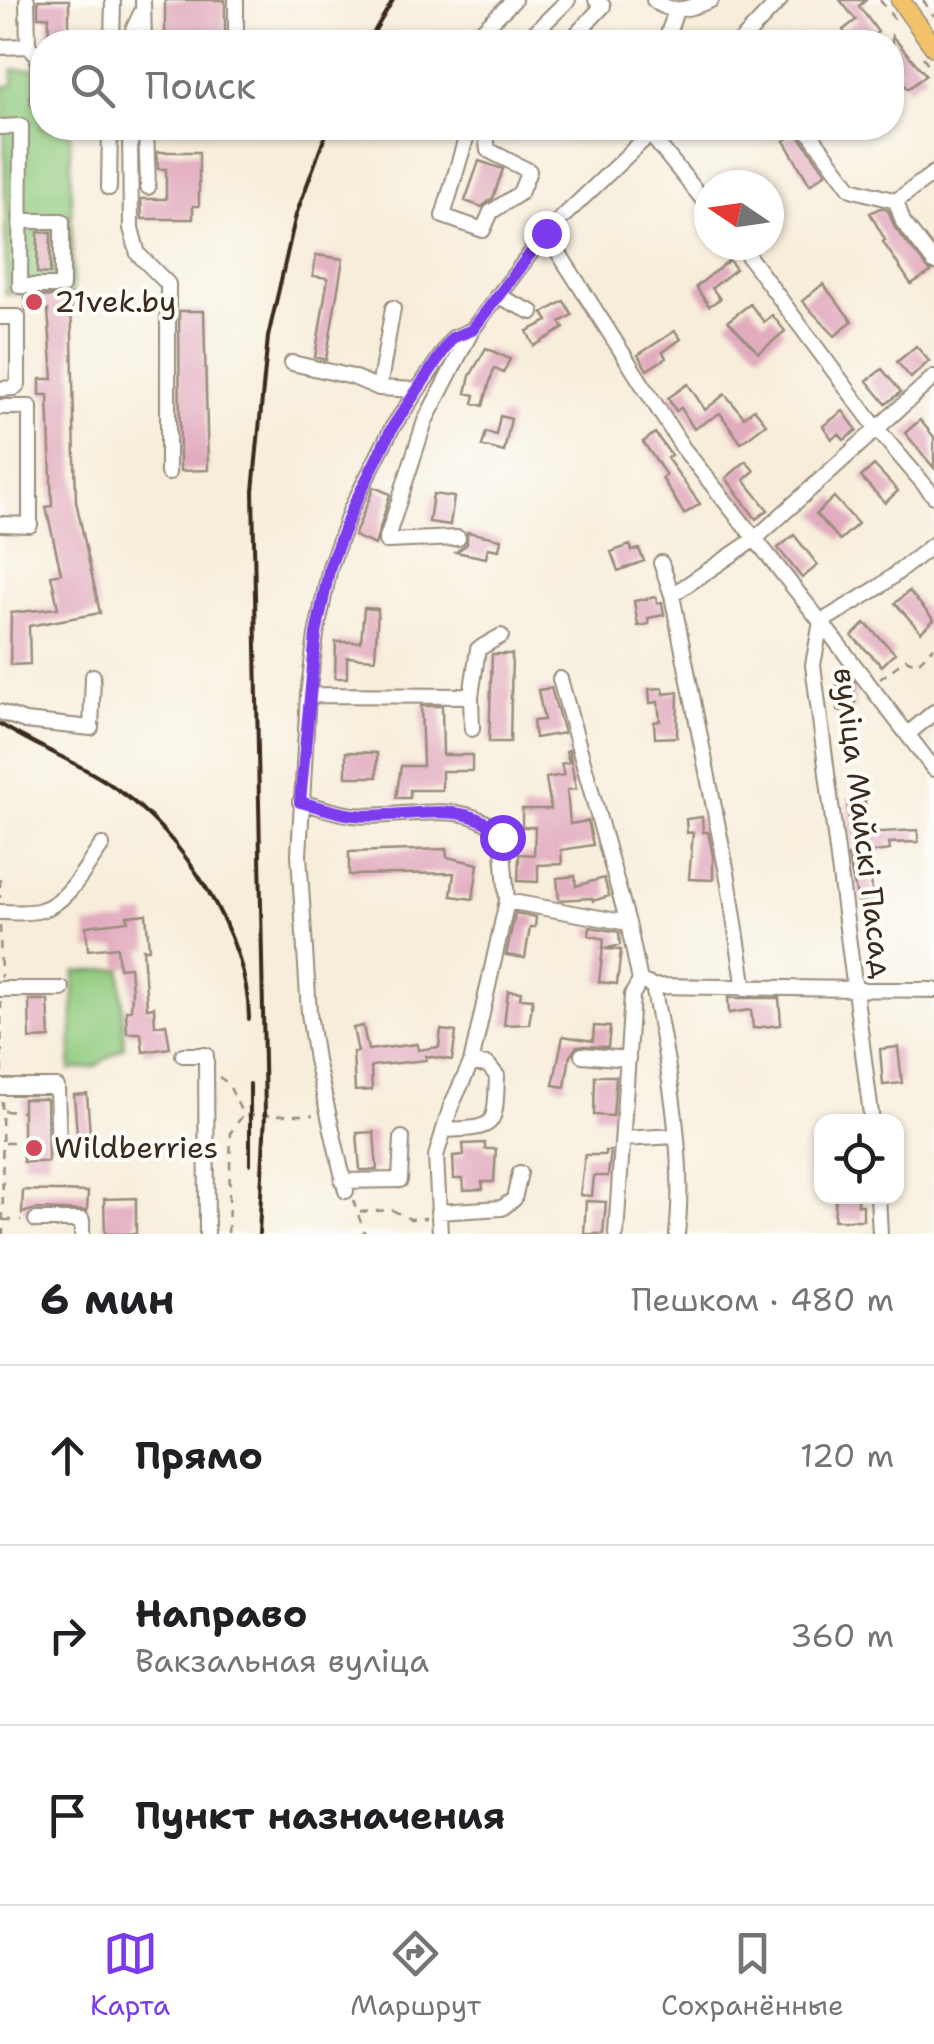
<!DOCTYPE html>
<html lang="ru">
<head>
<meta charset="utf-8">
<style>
  :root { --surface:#fff; --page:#f2f2f2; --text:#202124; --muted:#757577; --line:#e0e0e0; --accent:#7c3aed }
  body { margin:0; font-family:"Shantell Sans",sans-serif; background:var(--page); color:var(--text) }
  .controls { position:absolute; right:30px; bottom:30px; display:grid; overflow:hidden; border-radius:20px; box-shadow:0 2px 8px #0004 }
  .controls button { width:90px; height:90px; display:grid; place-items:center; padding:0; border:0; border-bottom:2px solid var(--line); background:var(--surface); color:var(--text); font:50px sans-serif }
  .compass { position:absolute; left:694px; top:170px; width:90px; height:90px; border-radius:50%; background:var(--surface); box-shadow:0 2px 8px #0004; rotate:283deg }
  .stop { position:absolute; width:30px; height:30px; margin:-22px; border:8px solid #7c3aed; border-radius:50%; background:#fff }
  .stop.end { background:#7c3aed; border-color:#fff; box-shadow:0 2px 10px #0008 }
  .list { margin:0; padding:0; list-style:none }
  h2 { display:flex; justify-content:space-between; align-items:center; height:130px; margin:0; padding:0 40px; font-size:42px }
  h2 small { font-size:32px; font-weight:400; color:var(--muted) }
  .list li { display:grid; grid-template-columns:65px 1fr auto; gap:30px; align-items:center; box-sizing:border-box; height:180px; padding:0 40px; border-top:2px solid var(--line) }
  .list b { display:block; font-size:38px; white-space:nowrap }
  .list p { margin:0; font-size:32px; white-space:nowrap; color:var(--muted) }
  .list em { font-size:32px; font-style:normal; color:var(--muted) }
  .icon { flex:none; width:55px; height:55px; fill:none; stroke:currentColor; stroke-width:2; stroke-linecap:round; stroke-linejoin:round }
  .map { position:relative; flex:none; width:934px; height:1234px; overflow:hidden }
  .search { position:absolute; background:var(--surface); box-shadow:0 2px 8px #0004; left:30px; right:30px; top:30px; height:110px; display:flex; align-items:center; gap:25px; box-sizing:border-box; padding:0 35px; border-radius:40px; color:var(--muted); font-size:38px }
  .sheet { height:670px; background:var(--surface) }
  nav { display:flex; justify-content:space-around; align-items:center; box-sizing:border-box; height:140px; border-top:2px solid var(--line); background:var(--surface); font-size:28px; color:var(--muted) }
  nav a { display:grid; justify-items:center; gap:5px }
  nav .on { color:var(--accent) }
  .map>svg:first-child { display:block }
</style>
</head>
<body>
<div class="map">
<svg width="934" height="1234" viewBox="0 0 934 1234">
  <rect width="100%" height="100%" fill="#fdfcf7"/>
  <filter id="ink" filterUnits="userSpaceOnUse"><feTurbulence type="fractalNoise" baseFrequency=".01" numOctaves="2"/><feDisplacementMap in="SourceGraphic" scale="20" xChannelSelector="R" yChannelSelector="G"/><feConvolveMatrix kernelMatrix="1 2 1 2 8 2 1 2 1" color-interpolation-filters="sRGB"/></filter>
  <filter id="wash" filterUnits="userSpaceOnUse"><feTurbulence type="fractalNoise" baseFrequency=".0048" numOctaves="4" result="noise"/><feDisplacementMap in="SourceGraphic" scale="40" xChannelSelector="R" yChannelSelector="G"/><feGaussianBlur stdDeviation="2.25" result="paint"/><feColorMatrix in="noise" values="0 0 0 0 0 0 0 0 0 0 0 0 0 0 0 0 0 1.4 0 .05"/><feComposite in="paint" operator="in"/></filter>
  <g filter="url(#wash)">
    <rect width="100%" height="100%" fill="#f7edda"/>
    <path fill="#91cb7f" stroke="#667a4e" stroke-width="2.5" d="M13 69H42V128H70L73 295 6 294 4 86H13Z
      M121 969 124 1047 94 1067 70 1070 75 972Z"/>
    <g id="blocks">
      <path fill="#e2acbf" d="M38 0H69V42H48L49 17H38Z
        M165 0H225V40H165Z
        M840 0H866L859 6 878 32 866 41 860 34 851 41 843 30 856 20Z
        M892 36 926 75 908 89 896 73 901 70 892 58Z
        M797 133 826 173 810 185 784 141Z
        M157 152H199V206H193V219H142L141 199H166V169H158Z
        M479 161 503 169 493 198 482 207 465 201Z
        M880 208 888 210 895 228 931 272 911 284 883 242 885 240 870 213Z
        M38 232H51L50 274 37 273Z
        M316 255 343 259 326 360 315 357 328 278 313 276Z
        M729 260 736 269 712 288 720 299 709 306 696 287Z
        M823 284 852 321 835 336 802 301Z
        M71 296 76 501 100 613 29 626 30 664 10 665 11 613 58 608 51 575 61 573 46 507 52 506 48 395H40V379H53L48 310H26L25 297Z
        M564 301 572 315 560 322 564 328 534 346 527 331 548 321 543 313Z
        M750 304 764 322 772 315 785 331 759 353 728 321Z
        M179 311H204L208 470 180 471Z
        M675 331 681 339 663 352 666 358 647 370 638 355Z
        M916 346 929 361 911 378 897 362Z
        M486 348 510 359 503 373 494 368 483 406 473 403 475 395 466 393 470 376Z
        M882 369 901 392 886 404 867 381Z
        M688 384 705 410 725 394 744 417 754 409 766 424 741 443 720 413 694 429 681 408 676 411 668 398Z
        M843 411 857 430 844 440 839 434 832 439 823 426Z
        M500 416 511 419 504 452 482 446 486 432 496 435Z
        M920 420 934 437V468L905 433Z
        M655 433 671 455 667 458 700 504 684 514 662 478 666 475 643 442Z
        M746 461 754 471 744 480 768 510 756 519 726 478Z
        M874 465 898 491 885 503 861 477Z
        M374 487 390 494 375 545 354 536Z
        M433 494 454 497 450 525 429 522Z
        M834 497 858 524 840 540 816 514Z
        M467 532 501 539 499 550 488 548 486 558 456 552 467 544Z
        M794 535 818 565 802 578 778 548Z
        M630 545 632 551 639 549 644 561 618 571 611 552Z
        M909 591 934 620 921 632 895 603Z
        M656 597 657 603 662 602 664 615 648 618 649 624 638 626 634 601Z
        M364 608 378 609 375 659 347 657V678H335L336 642H361Z
        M865 623 895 653 882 666 852 636Z
        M492 654H512L510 742H489Z
        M846 671 854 682 855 710 838 711 837 672Z
        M551 688 564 733 535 738 533 721 544 720 538 690Z
        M663 688 664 694 678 692 677 737 655 738 654 722 660 721 658 702 650 703 649 689Z
        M421 706H442L443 755H472V771H442V790H410V798H396L401 766H423Z
        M569 750 576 789 567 790 570 824 588 821 593 845 561 850 562 864 538 865V882L518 881 519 854 534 855 535 827H522V809H551L546 778 564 775 561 764 569 762 566 751Z
        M346 752 377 753V777H346Z
        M865 801 866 814 860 815 863 833 918 830V842L889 843 890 850 868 853 873 899 858 901 848 856H855L847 802Z
        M702 817 703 832H708L713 856V880L689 879 693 832 687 833 686 819Z
        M446 849 447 857 478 864 473 899 451 896 454 873 349 875V852Z
        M575 876 576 886 604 878 609 896 593 901 592 898 559 900 557 878Z
        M515 913 536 917 535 927H530L525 958 506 955Z
        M146 914 149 949H143L147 1008 154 1007 155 1026 166 1024 170 1048 143 1052 141 1033H127L126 1010H131L132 992 130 967 119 968 117 947 88 950 86 926 128 921 127 916Z
        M590 927 619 932 620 945 605 949 621 950 617 984 599 982 604 939 589 935Z
        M508 991 521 992 520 998 533 999 529 1024 504 1025Z
        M728 998H779L781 1025 753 1028 751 1010 729 1013Z
        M29 1000H48L50 1038 30 1039Z
        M363 1026 368 1050 417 1044 418 1050 439 1047 441 1030 456 1032 452 1060 426 1056V1060L371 1066 372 1090 355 1091 353 1052H358L353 1028Z
        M594 1026 610 1027 608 1047 577 1046 570 1056 565 1087 553 1085 563 1036 593 1041Z
        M898 1047 902 1083 883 1085 880 1049Z
        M595 1076H616L613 1116 594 1115Z
        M87 1094 90 1134 77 1135 74 1095Z
        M23 1099H47L48 1162H23Z
        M374 1132 377 1170H360L357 1133Z
        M485 1143V1149H496L494 1182H482L483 1189 464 1190 463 1179H454L453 1156 464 1155 463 1144Z
        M605 1151H611L608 1176H594L592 1196 580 1195 585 1155H605Z
        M23 1190 88 1192 87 1211 36 1209 22 1213Z
        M836 1196H858V1205H863V1220H834Z
        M136 1198V1234H105L104 1199Z
        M586 1201 606 1202 603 1234H584Z"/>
    </g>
  </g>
  <g filter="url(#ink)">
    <use href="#blocks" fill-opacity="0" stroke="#998c7c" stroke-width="2.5"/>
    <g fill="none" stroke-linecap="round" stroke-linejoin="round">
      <g stroke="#998c7c" stroke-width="18">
        <path id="minor" d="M143 0 144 42
          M236 0V39L273 41
          M654 0C672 16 691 8 711 0
          M112 42 113 0
          M131 42 133 30 141 13
          M470 42 514 0
          M525 42 568 0
          M569 42 603 6 596 0
          M665 42 676 11
          M740 42 780 0
          M28 46 38 55V102
          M0 47 28 46 27 0
          M0 127 21 126 20 286H62V221H21
          M130 128 131 228 138 254 168 284V473
          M146 128 148 187
          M469 128 443 216 483 230 491 212 520 193 529 171 488 150 486 135 493 128
          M806 128 851 189 896 201 934 173
          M650 134 709 207
          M109 188 110 128
          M896 201 903 222 934 262
          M546 233 683 448 821 622 813 665 872 1122
          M740 245 877 429 934 496
          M497 296 532 312
          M0 317H18V384L14 388 0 389
          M292 363 353 377 379 388 416 390
          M379 388 393 308
          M0 407H30V525L0 524
          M458 538 386 541 425 421 472 330
          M934 544 879 587 821 622 934 769
          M661 563 672 595 728 878 745 989
          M672 595 755 539 934 377
          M560 679 628 923 640 981
          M308 695 471 696
          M0 712 25 721 91 728 93 676
          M472 729 471 696 478 649 501 636
          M909 733 934 712
          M300 802C317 806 335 813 353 815 400 821 469 794 502 837L507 901
          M0 912C13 912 28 914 41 910 69 902 86 866 102 845
          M640 981 653 986 934 990
          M653 986C668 1063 686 1157 677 1234
          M0 989H62
          M183 1055H206L207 1234
          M582 1055 628 1059
          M0 1087H57L59 1152
          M444 1130C497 1128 495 1128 497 1076L488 1065 471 1063
          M623 1139 676 1136
          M342 1181 400 1180 402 1138
          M346 1191 316 1060 309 1013 299 855 308 695 316 635 330 567 351 509 392 428 453 338 472 330 546 233 656 128
          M878 1196 880 1234
          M438 1212 502 1208 514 1199 520 1173
          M36 1220H82V1234
          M440 1234 436 1156 451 1106 471 1063 507 901 628 923
          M616 1234 632 995 640 981"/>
      </g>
      <g stroke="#998c7c" stroke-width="21">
        <path id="major" d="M900 0 934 47"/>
      </g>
      <path stroke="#998c7c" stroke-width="2.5" stroke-dasharray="8 8" stroke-linecap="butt" d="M880 0 897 23
        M923 0 934 16
        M923 57 934 72
        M880 679 906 659 917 664 934 647
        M0 879V898
        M0 926 1 978
        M1 1001 2 1073
        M219 1077 228 1083 243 1115 231 1132 228 1234
        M2 1101 3 1234
        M4 1111 23 1112
        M246 1115H313
        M5 1143H23
        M353 1200 365 1234
        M360 1212 392 1210 410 1219 426 1218
        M4 1220H21"/>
      <use href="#minor" stroke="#fff" stroke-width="14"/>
      <use href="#major" stroke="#f2c26a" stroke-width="18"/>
      <path stroke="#3b2a1e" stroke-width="4" d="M368 42 393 0
        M0 724C37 747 78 762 114 787 182 833 249 936 249 1019
        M250 1084V1164
        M259 1234 265 1115 253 491 268 337 296 215 328 128"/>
    </g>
  </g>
  <g fill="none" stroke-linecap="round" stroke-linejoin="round" filter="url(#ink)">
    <path stroke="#7c3aed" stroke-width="12" d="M502 837C468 794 400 821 353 815 336 813 317 806 300 802L316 634 330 566 352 509 392 428 452 338 472 330 546 233"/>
  </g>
  <g fill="#d1495b" stroke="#fdfcf7" stroke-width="4">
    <circle cx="34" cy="302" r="10"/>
    <circle cx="34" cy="1148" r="10"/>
  </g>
  <g text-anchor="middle" stroke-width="8" stroke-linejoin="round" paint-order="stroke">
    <g font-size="30" fill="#3b2a1e" stroke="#fdfcf7" text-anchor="start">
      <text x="54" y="312">21vek.by</text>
      <text x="54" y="1158">Wildberries</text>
    </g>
    <g font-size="30" fill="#3b2a1e" stroke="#fdfcf7">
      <text transform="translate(863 823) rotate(83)" y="10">вуліца Майскі Пасад</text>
    </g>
  </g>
</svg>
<div class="controls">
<button><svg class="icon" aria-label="locate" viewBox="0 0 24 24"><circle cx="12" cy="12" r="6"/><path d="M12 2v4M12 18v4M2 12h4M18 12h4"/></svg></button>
</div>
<svg class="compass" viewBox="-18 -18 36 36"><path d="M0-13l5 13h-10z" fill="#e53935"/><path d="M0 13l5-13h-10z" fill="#757577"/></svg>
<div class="stop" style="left:502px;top:837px"></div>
<div class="stop end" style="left:546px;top:233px"></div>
<div class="search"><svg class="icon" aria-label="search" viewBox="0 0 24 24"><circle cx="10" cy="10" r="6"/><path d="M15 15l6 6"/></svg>Поиск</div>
</div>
<section class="sheet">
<h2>6 мин<small>Пешком · 480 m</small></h2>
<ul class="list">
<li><svg class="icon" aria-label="ahead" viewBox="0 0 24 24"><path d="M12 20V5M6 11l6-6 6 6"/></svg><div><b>Прямо</b></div><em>120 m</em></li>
<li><svg class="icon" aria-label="right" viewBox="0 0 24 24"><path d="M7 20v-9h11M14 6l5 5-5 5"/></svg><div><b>Направо</b><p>Вакзальная вуліца</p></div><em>360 m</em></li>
<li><svg class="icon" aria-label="arrive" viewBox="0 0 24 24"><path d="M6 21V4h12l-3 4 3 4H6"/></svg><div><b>Пункт назначения</b></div></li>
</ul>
</section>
<nav>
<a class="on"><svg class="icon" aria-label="map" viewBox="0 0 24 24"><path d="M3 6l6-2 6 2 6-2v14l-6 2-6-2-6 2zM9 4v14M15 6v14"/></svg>Карта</a>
<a><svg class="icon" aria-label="directions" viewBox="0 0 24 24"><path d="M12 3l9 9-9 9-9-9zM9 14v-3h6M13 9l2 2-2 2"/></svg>Маршрут</a>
<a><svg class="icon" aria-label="saved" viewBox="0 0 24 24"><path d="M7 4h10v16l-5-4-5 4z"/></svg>Сохранённые</a>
</nav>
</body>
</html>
